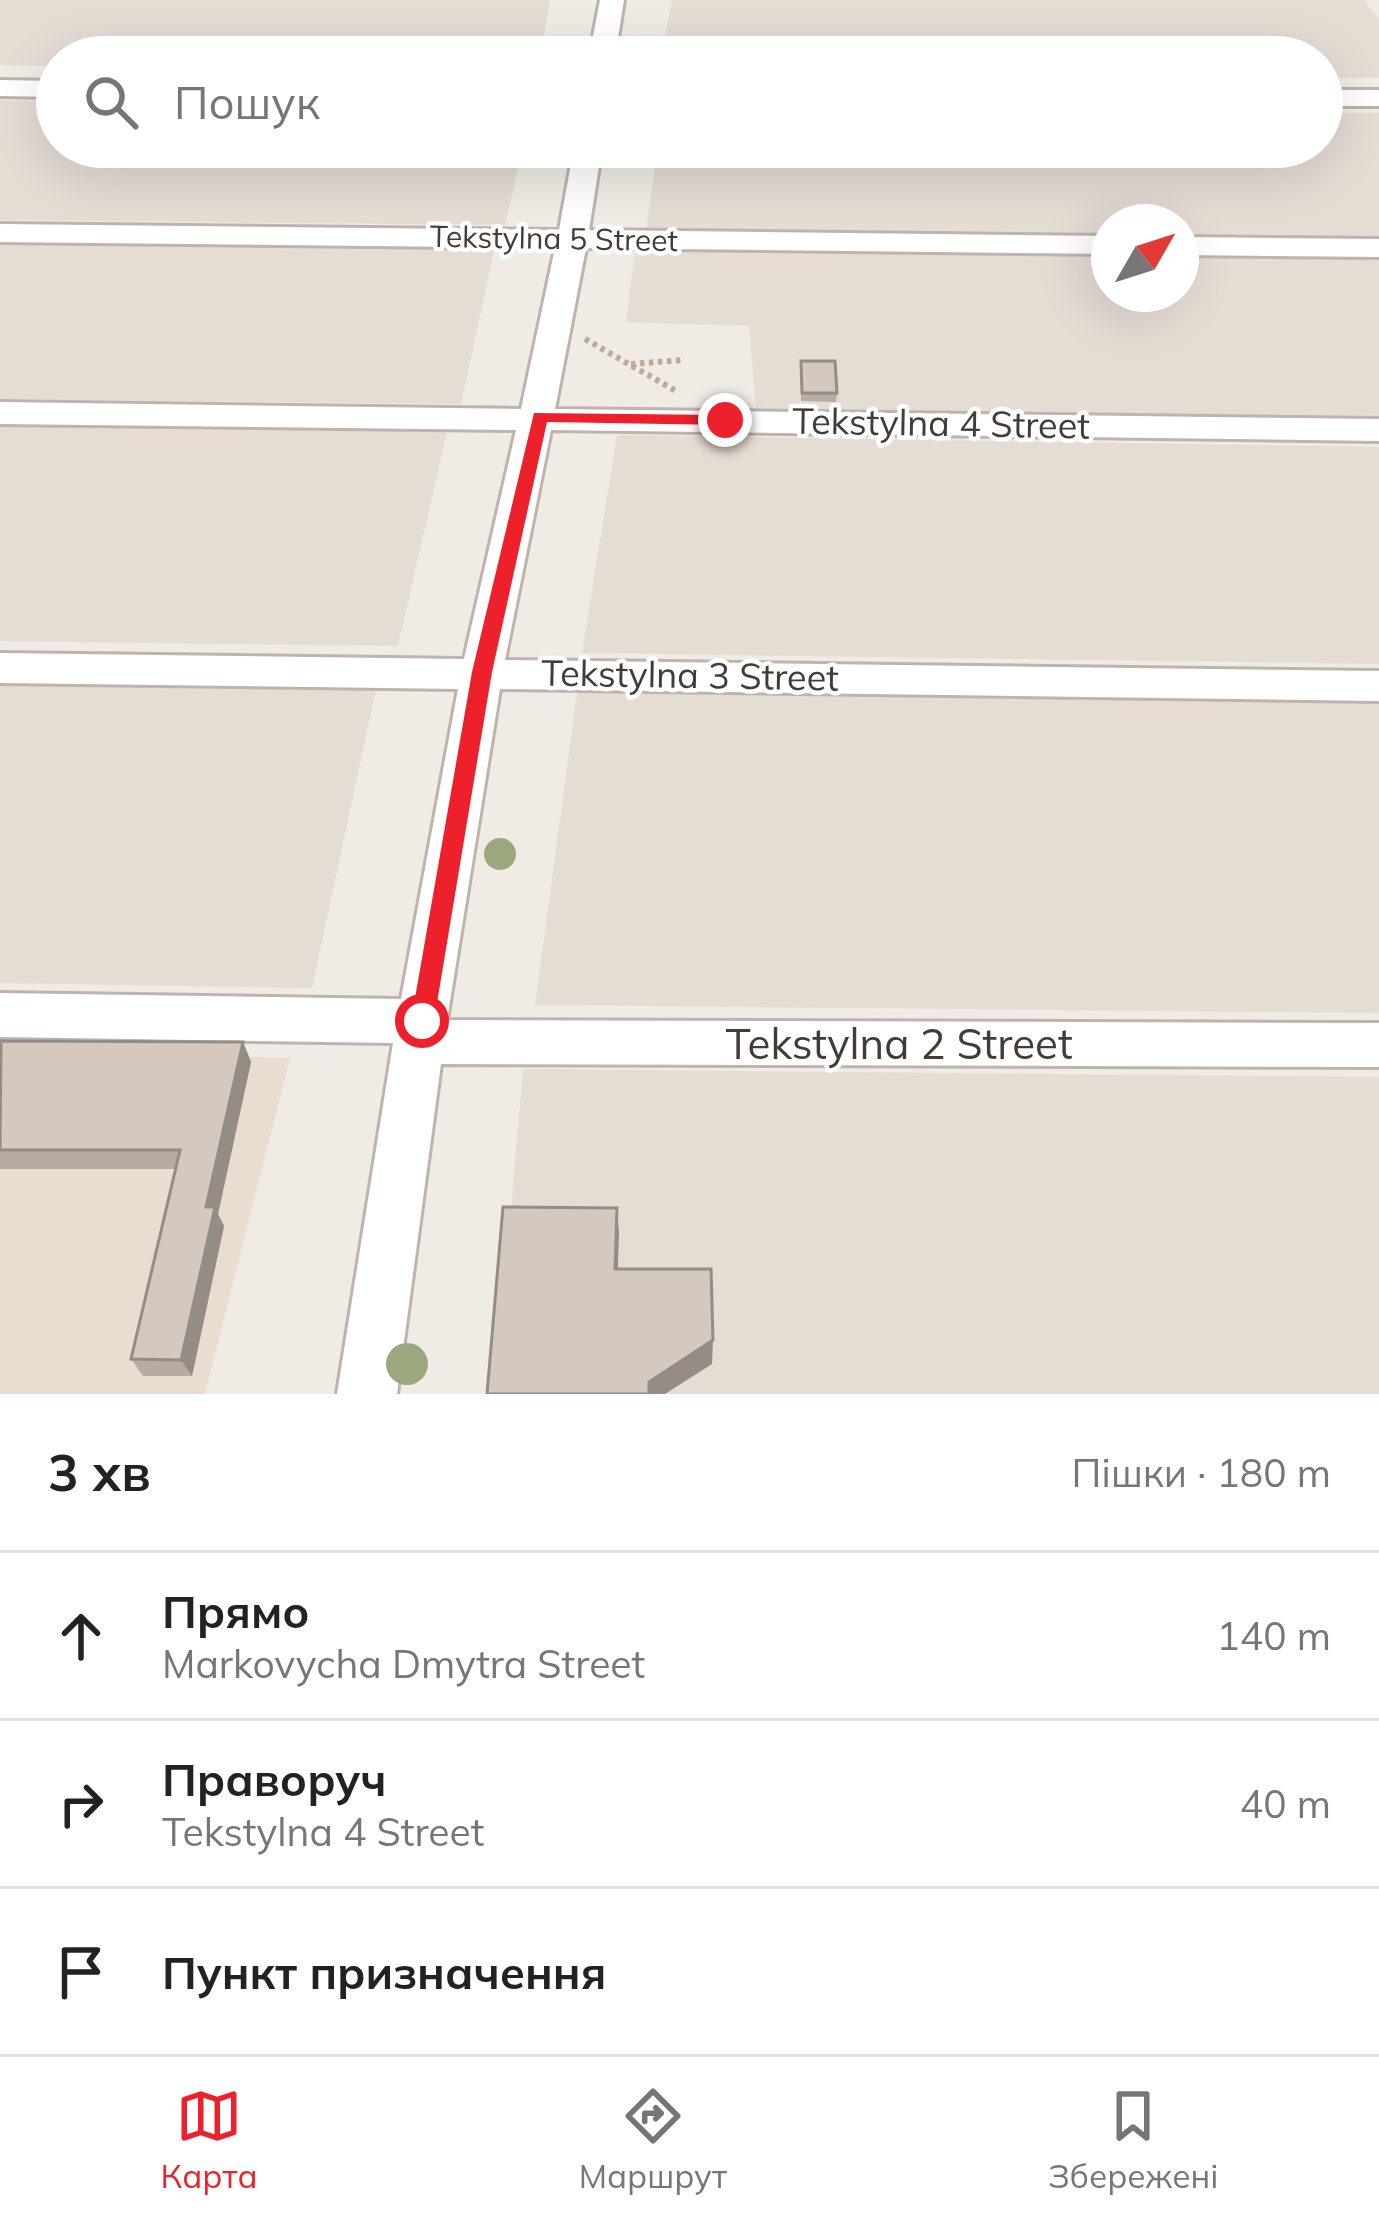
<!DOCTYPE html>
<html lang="uk">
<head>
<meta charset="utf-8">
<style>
  :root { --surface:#fff; --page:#f2f2f2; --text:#222; --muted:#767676; --line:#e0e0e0; --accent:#ed212b }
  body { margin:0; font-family:Mulish,sans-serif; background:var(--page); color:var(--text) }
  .compass { position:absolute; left:1091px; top:204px; width:108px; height:108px; border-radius:50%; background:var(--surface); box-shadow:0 12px 48px #0002; rotate:51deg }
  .stop { position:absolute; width:36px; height:36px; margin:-27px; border:9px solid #ed212b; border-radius:50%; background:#fff }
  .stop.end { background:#ed212b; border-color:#fff; box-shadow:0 3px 12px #0008 }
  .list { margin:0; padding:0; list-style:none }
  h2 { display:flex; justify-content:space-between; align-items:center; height:156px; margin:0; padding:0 48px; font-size:51px }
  h2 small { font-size:39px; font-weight:400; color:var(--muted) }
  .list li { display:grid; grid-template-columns:78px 1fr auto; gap:36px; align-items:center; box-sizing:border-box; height:168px; padding:0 48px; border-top:3px solid var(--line) }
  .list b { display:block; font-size:45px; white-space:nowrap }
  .list p { margin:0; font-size:39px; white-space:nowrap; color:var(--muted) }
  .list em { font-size:39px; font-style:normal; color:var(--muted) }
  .icon { flex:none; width:66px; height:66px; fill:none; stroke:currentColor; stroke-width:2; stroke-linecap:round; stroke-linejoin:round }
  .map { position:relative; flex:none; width:1379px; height:1394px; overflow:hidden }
  .search { position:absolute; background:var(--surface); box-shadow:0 12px 48px #0002; left:36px; right:36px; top:36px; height:132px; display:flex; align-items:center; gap:30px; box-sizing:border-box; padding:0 42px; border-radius:66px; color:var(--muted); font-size:45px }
  .sheet { height:660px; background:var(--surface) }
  nav { display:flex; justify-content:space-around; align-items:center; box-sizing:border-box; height:168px; border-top:3px solid var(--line); background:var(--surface); font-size:33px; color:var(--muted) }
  nav a { display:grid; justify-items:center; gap:6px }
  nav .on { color:var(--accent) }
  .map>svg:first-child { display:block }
</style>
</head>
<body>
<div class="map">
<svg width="1379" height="1394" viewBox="0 0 1379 1394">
  <rect width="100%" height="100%" fill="#f1ebe5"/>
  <path fill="#e5dcd4" d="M0 0H550L540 57H57V66L0 65Z
    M672 0H1364L1379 19V78H1322V57H661Z
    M0 100 57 101V147H523L505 225 0 220Z
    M1322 113H1379V237L1181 235V222H1109V235L646 231 658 147H1322Z
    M0 242 495 247 461 404 0 399Z
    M635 251 1109 256V294H1181V257L1379 259V418L756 411 749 326 626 322Z
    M0 426 447 432 398 646 0 641Z
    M617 435 1379 447V664L582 653Z
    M0 682 377 685 312 988 0 983Z
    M578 686 1379 701V1013L535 1005Z
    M523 1069 1379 1077V1394H495Z"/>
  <path fill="#eaddd0" d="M0 1050 290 1058 205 1394H0Z"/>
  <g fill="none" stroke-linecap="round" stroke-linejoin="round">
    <g stroke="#bfb4ab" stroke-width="6">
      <path id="minor" d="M600 0H624L615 57H589Z
        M0 80 57 81V97L0 96Z
        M1322 90H1379V106H1322Z
        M574 147H602L589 230 1109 236V254L586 248 555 409 1379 419V441L551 430 505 660 1379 671V701L500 689 447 1020 1379 1023V1067L441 1064 397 1394H337L393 1043 0 1037V993L401 999 458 689 0 683V653L464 659 516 430 0 424V402L521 409 555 248 0 242V224L559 230Z
        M1181 237 1379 239V257L1181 255Z"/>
    </g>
    <path stroke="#bdaa9b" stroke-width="6" stroke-dasharray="4.5 4.5" stroke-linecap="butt" d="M585 339 676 391
      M631 364 684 360"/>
    <use href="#minor" fill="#fff" fill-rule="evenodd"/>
  </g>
  <g fill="#9ba87f">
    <circle cx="500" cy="854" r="16"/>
    <circle cx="407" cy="1364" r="21"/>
  </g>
  <path fill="#b7aca3" d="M801 361 837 393 836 402 801 401Z
    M243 1042 251 1062 218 1214 224 1226 192 1376H143L131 1359 176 1169H0V1043Z"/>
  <path fill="#958c85" d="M243 1042 251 1062 218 1214 224 1226 192 1376 181 1360 206 1207Z
    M617 1208 619 1233 617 1293 615 1269Z
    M713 1340 712 1364 665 1394H649V1382Z"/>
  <path fill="#d5c8be" stroke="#958c85" stroke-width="3" d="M801 361H835L837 393H802Z
    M1 1041 243 1042 206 1207H215L181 1360 131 1359 180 1150H0Z
    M503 1207 617 1208 615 1269H711L713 1340 649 1382V1394H487Z"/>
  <path fill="#ed212b" d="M534 413 725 415 734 420 725 425 547 422 492 672 434 1021 422 1031 411 1021 472 672Z"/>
  <g text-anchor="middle" stroke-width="9" stroke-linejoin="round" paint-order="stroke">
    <g font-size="30" fill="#433b35" stroke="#fff">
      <text transform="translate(554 239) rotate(1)" y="10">Tekstylna 5 Street</text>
    </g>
    <g font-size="36" fill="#433b35" stroke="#fff">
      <text transform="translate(941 423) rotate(1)" y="13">Tekstylna 4 Street</text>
      <text transform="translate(690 675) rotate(1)" y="13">Tekstylna 3 Street</text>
    </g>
    <g font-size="42" fill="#433b35" stroke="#fff">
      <text x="899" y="1059">Tekstylna 2 Street</text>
    </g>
  </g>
</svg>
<svg class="compass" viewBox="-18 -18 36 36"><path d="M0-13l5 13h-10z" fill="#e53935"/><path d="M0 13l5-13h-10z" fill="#767676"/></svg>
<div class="stop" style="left:422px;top:1021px"></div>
<div class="stop end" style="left:725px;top:420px"></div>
<div class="search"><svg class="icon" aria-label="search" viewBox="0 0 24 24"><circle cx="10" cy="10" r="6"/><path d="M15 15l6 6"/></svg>Пошук</div>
</div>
<section class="sheet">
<h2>3 хв<small>Пішки · 180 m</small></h2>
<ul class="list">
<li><svg class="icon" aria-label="ahead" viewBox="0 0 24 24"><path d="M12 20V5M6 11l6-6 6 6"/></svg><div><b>Прямо</b><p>Markovycha Dmytra Street</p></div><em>140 m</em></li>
<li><svg class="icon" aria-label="right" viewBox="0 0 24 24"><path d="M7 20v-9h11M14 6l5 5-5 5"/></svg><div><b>Праворуч</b><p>Tekstylna 4 Street</p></div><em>40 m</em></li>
<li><svg class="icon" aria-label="arrive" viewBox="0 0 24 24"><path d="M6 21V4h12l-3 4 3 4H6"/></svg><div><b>Пункт призначення</b></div></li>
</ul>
</section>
<nav>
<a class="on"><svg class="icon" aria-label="map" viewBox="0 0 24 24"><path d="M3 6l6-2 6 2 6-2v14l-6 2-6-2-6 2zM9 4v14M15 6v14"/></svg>Карта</a>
<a><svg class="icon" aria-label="directions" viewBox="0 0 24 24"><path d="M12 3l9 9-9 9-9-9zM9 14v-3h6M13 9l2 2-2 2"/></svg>Маршрут</a>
<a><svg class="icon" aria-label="saved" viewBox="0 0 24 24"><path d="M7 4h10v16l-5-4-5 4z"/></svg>Збережені</a>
</nav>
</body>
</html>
